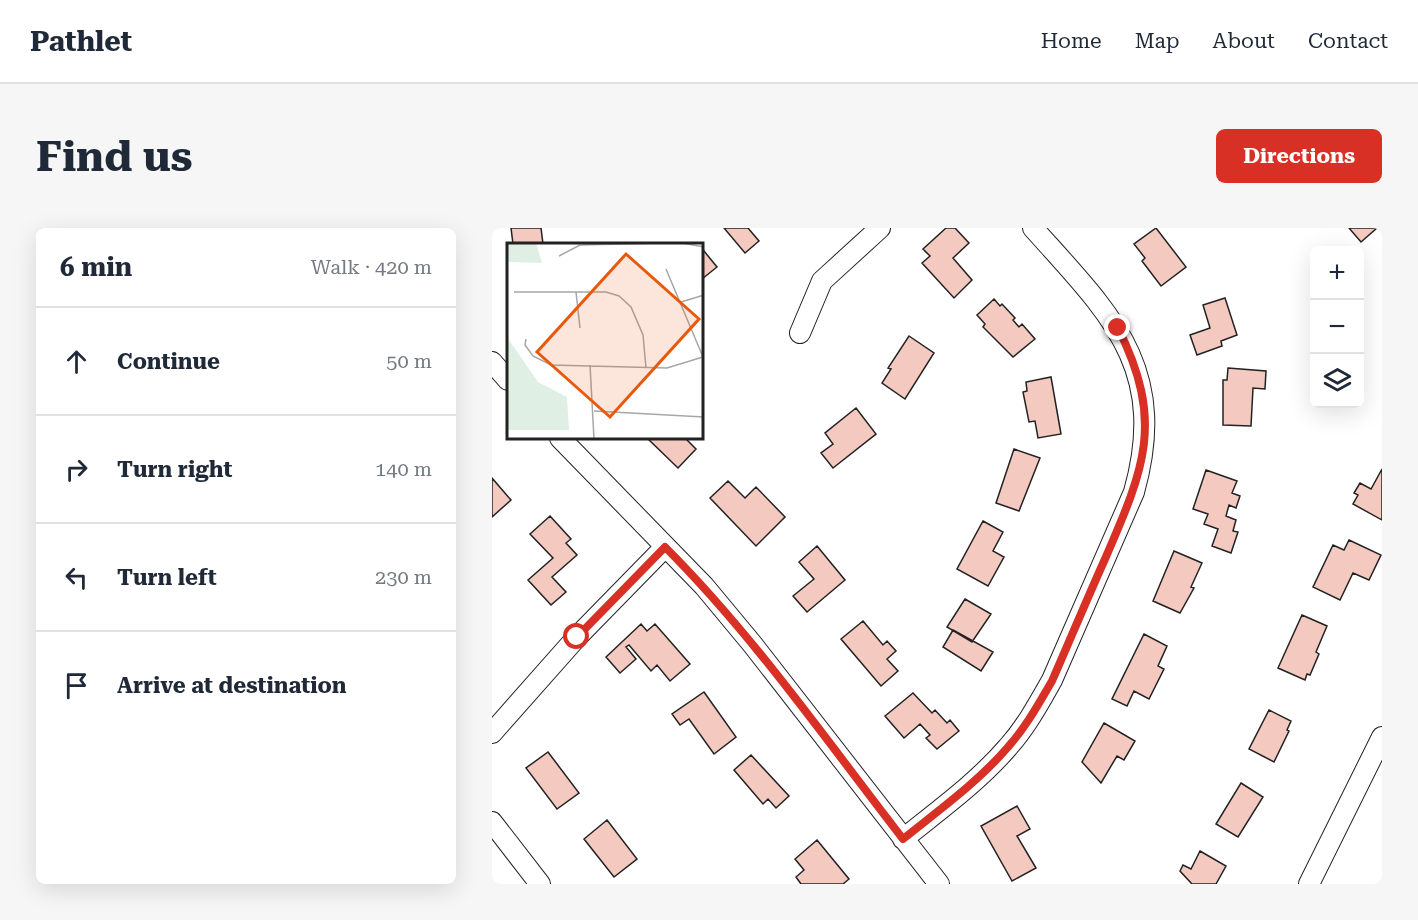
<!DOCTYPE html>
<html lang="en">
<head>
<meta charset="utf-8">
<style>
  :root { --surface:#fff; --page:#f6f6f7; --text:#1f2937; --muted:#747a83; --line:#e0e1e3; --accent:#d93025 }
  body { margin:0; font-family:"Roboto Serif",serif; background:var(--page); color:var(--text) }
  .controls { position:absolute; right:18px; top:18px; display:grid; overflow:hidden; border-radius:9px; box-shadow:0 6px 24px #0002 }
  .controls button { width:54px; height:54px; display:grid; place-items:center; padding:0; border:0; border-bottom:2px solid var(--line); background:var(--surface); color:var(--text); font:30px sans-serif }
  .stop { position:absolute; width:18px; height:18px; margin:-14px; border:4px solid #d93025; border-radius:50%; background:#fff }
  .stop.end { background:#d93025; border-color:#fff; box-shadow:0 2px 6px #0008 }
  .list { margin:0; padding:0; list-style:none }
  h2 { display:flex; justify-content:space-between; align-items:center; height:78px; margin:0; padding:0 24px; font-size:26px }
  h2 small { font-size:20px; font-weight:400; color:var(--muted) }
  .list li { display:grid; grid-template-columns:39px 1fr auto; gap:18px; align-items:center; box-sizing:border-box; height:108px; padding:0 24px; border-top:2px solid var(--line) }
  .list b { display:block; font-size:22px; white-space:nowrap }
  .list em { font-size:20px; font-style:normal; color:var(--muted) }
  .icon { flex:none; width:33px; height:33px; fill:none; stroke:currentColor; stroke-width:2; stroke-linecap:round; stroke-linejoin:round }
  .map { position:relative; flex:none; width:890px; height:656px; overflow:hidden; border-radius:9px }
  header { display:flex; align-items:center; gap:36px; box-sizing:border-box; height:84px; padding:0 30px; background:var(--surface); border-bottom:2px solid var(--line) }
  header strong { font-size:28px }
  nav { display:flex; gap:33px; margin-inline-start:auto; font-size:21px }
  .intro { display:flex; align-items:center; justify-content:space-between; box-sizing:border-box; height:144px; padding:0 36px }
  h1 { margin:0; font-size:42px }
  .button { padding:15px 27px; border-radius:9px; background:var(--accent); color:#fff; font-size:21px; font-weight:700 }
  main { display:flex; gap:36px; padding:0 36px }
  aside { flex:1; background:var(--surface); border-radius:9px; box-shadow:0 6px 24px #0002 }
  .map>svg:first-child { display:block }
</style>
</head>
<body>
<header>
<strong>Pathlet</strong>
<nav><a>Home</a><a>Map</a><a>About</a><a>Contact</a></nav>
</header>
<div class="intro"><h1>Find us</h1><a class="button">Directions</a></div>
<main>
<aside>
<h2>6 min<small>Walk · 420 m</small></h2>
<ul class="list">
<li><svg class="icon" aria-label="ahead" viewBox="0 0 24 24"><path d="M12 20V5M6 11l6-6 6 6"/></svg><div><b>Continue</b></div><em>50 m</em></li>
<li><svg class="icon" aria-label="right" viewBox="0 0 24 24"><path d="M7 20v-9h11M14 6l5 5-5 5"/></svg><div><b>Turn right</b></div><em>140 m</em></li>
<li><svg class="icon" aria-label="left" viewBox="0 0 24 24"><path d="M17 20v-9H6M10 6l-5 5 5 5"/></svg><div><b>Turn left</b></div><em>230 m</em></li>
<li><svg class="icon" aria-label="arrive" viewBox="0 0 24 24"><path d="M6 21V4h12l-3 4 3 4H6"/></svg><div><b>Arrive at destination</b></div></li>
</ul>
</aside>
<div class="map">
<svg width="890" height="656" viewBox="0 0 890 656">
  <rect width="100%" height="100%" fill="#fff"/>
  <path fill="#f3c9c0" stroke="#222" stroke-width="1.5" d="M19 0H49L51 16H21Z
    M232 0H256L267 13 253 25Z
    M454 0H463L477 15 461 30 480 52 462 70 430 35 438 28 431 21Z
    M664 0 694 39 669 58 650 33 653 30 642 16Z
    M857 0H885L869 14Z
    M212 23 225 39 210 51V24Z
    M733 70 745 107 729 113 730 118 705 127 698 107 718 100 711 77Z
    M502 71 508 78 510 76 523 90 521 92 527 99 530 96 543 111 521 129 491 99 493 96 485 87Z
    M417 108 442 125 413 171 390 155 399 141 396 140Z
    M736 140 774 143 773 161 761 160 759 198 731 197V152H735Z
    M559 149 569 206 546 210 543 193 537 194 531 164 535 163 534 154Z
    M364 180 384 206 341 240 329 225 341 216 333 205Z
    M155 210H193L204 221 186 240Z
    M522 221 548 230 527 283 504 275Z
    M890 241V292L861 276 866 267 862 265 868 255 879 261Z
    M714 242 745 253 740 265 748 268 744 280 737 277 734 288 744 292 741 303 746 304 739 325 720 318 726 301 712 296 716 286 701 281Z
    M0 250 19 272 0 289Z
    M236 253 253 270 264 259 293 289 264 318 218 270Z
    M58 288 79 311 74 315 85 327 60 349 74 364 59 377 36 352 61 330 38 306Z
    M491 293 511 304 501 323 512 329 496 358 465 341Z
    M857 312 889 327 877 352 861 345 848 372 821 359 841 317 852 322Z
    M325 318 353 352 315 384 301 368 322 351 307 334Z
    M682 323 710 335 699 359 702 360 688 385 661 373Z
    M473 371 499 386 480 414 455 399Z
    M810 387 835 398 824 424 827 426 818 447 815 446 813 452 786 440Z
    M371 393 391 417 395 413 404 423 395 431 406 443 389 458 349 411Z
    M149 396 155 403 163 396 198 436 178 453 165 437 159 443 137 417 134 419 144 431 128 445 114 429Z
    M461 402 501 424 489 443 451 419Z
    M652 406 675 418 666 438 672 441 657 471 642 463 635 478 620 471Z
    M212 464 244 509 222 526 197 491 188 497 180 486Z
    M421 465 440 485 443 482 455 495 458 492 467 503 445 521 434 510 438 507 428 496 412 510 393 488Z
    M777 482 799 493 795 502 797 503 782 534 757 521Z
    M612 495 643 513 632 532 625 528 609 555 590 534Z
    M56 524 87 565 65 581 34 540Z
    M259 527 297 568 284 580 276 571 271 576 242 542Z
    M749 555 771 569 746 609 724 596Z
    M525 578 538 601 525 608 544 640 520 653 489 598Z
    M115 592 145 631 122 649 92 611Z
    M325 612 357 651 351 656H309L304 649 312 642 303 631Z
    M708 623 734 638 724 656H700L688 643 691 637 699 641Z"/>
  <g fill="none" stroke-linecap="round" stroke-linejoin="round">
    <g stroke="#222" stroke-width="22">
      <path id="minor" d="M308 105 330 53 388 0
        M0 134 16 152
        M68 210 212 358 261 417 447 656
        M0 505 85 409 173 319
        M0 594 48 656
        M411 611C447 582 486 554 516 519 534 499 547 475 560 452L642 264C677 139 618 86 541 0
        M817 656 890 509"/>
    </g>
    <use href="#minor" stroke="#fff" stroke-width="20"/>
  </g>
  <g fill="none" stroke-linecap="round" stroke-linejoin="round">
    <path stroke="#d93025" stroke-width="8" d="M85 409 173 319C262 408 334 512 411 611 447 582 486 554 516 519 534 499 547 475 560 453 578 412 595 371 613 331 652 241 673 194 626 100"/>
  </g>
  <g transform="translate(15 15)">
    <rect width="196" height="196" fill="#fff"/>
    <path d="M29 0 35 20 0 19V1ZM0 80 2 97 31 139 60 154 62 187H0Z" fill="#e0efe3"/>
    <path fill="none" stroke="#a7a7a7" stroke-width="1.5" d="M175 0 197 4M52 13 73 2 155 0M159 26 196 114M7 49H99L112 53 124 64 136 92 139 125M69 49 73 85M174 59 197 52M19 96 18 102 26 113 44 122 160 125 196 114M83 122 87 196M87 168 197 174"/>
    <path fill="#e8590c" fill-opacity="0.15" stroke="#e8590c" stroke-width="3" d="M119 11 192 76 103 174 30 109Z"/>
    <rect width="196" height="196" fill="none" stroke="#222" stroke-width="3"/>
  </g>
</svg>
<div class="controls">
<button>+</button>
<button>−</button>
<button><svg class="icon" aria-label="layers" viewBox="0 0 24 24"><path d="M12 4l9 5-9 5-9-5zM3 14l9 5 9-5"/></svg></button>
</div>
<div class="stop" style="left:85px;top:409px"></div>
<div class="stop end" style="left:626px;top:100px"></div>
</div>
</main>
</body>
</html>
